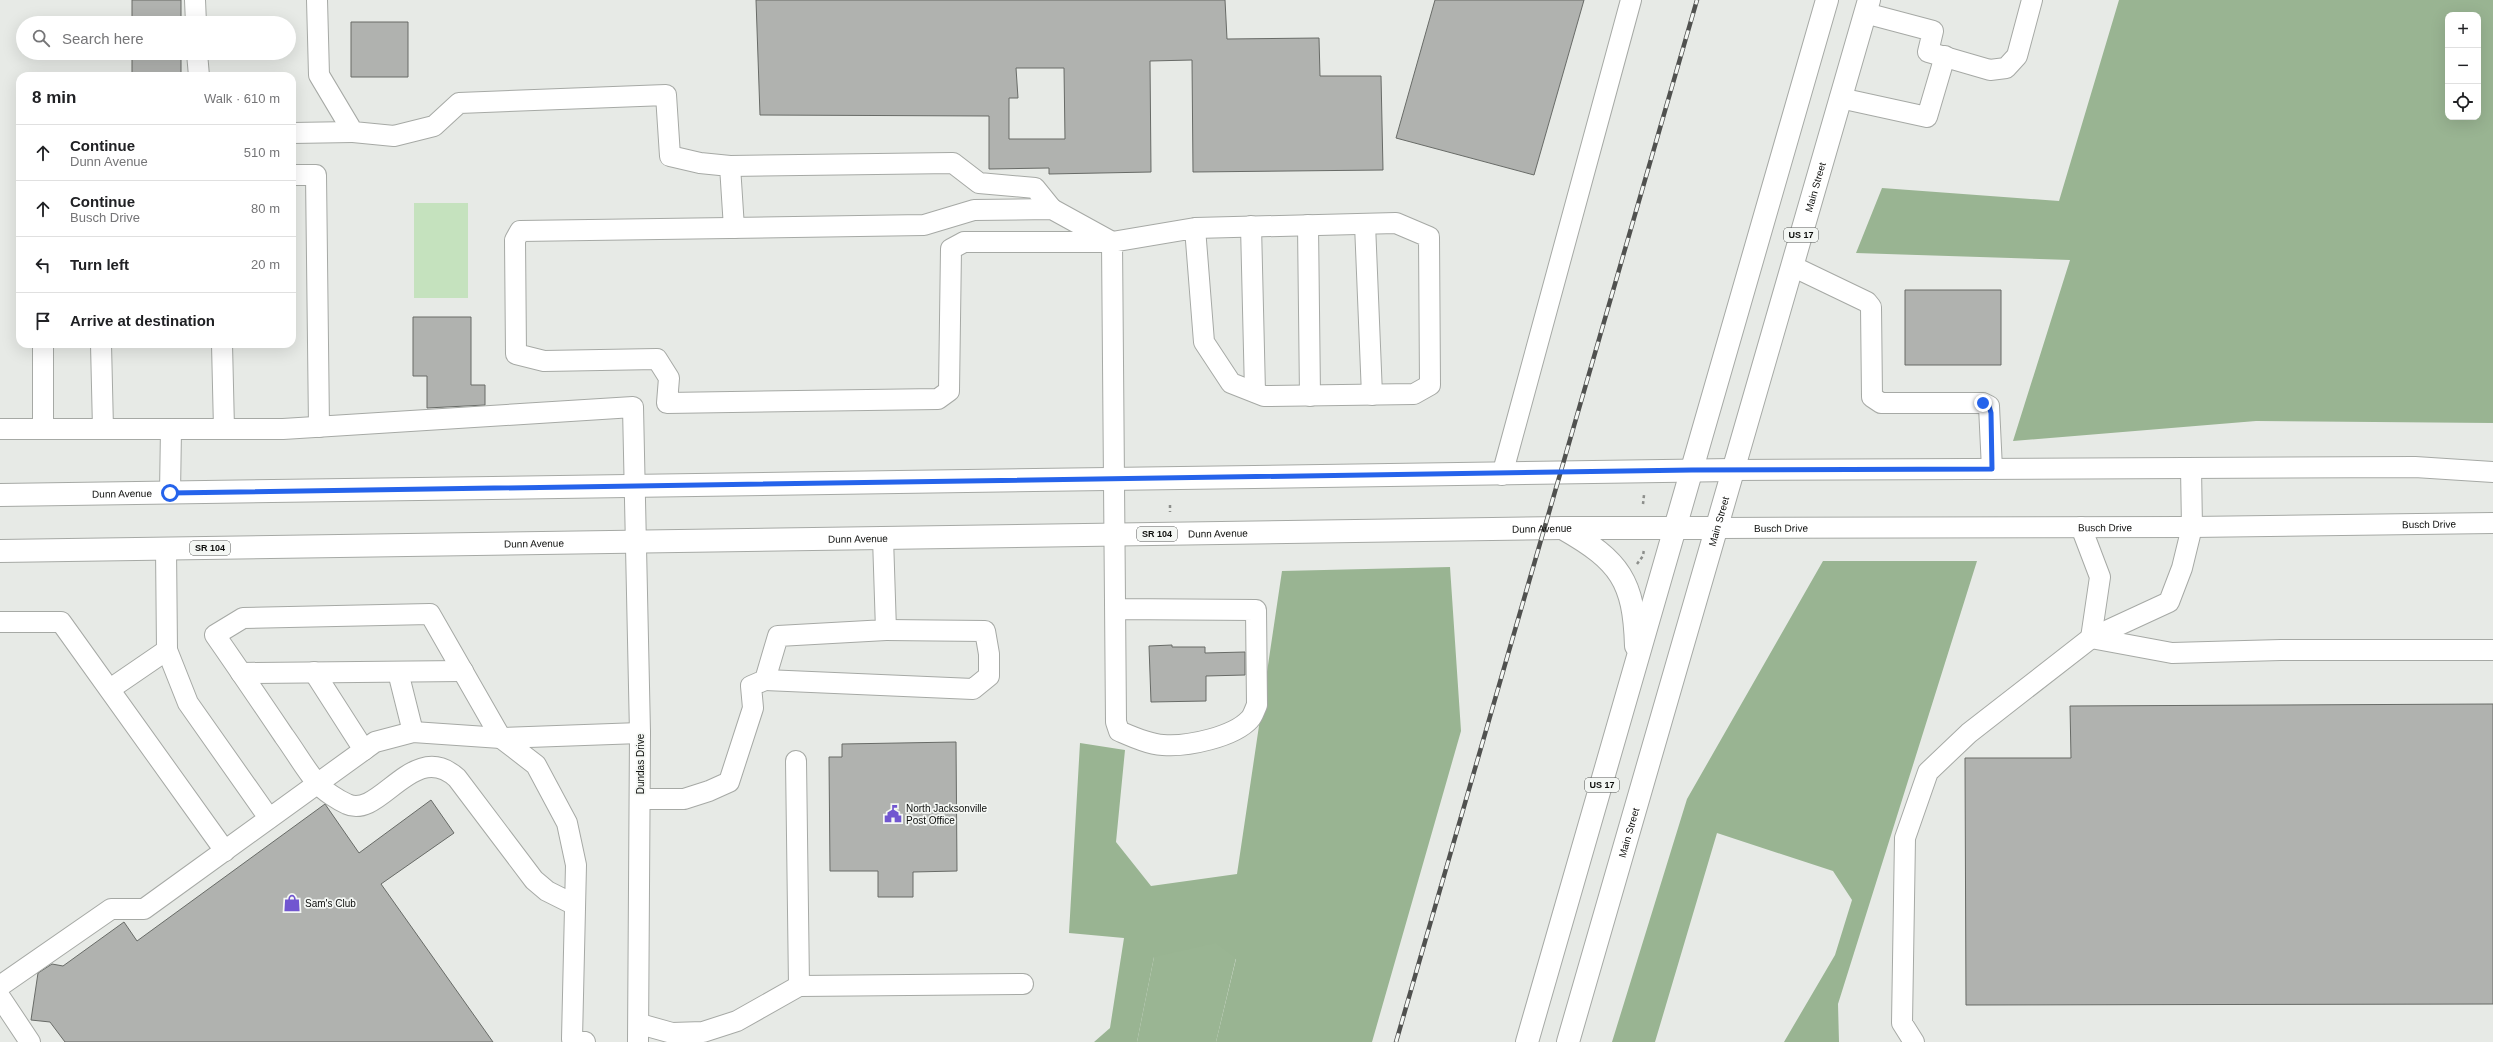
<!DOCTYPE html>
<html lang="en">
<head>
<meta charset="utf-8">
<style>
  :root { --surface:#fff; --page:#f2f2f2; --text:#202124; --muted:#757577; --line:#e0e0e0 }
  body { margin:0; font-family:Helvetica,sans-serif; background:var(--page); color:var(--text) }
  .controls { position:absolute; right:12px; top:12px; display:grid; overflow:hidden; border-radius:8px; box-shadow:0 4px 16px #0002 }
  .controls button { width:36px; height:36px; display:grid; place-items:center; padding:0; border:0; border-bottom:1px solid var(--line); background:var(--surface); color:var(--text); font:20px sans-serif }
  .stop { position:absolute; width:12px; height:12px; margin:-9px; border:3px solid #2563eb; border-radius:50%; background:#fff }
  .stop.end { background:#2563eb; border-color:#fff; box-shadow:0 1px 4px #0008 }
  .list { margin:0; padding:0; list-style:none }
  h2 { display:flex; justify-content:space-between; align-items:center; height:52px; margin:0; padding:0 16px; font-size:17px }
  h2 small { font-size:13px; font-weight:400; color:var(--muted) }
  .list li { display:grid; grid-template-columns:26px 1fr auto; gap:12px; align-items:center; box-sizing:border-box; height:56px; padding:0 16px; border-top:1px solid var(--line) }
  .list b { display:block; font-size:15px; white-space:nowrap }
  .list p { margin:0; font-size:13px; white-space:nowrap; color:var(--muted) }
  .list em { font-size:13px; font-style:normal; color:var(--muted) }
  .icon { flex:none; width:22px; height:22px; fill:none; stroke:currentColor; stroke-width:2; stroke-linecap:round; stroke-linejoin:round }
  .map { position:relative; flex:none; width:2493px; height:1042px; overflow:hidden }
  .search { position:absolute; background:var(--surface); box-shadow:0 4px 16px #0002; left:16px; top:16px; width:280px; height:44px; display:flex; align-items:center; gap:10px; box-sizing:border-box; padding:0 14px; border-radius:22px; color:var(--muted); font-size:15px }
  .panel { position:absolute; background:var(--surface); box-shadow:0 4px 16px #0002; left:16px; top:72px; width:280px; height:276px; border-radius:12px }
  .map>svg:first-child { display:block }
</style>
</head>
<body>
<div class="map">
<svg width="2493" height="1042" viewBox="0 0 2493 1042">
  <rect width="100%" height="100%" fill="#e7eae6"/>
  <path fill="#c5e2be" d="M414 203H468V298H414Z"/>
  <path fill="#99b492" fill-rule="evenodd" d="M2119 0H2493V423L2256 421 2013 441 2070 260 1856 253 1882 188 2059 201ZM2448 15H2478V117H2448Z
    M1823 561H1977L1838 1004 1839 1042H1784L1835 955 1852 900 1833 871 1717 833 1655 1042H1612L1687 799Z
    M1450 567 1461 731 1372 1042H1216L1236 959 1154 957 1137 1042H1094L1110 1028 1124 938 1069 933 1080 743 1125 750 1116 842 1151 886 1237 874 1282 571Z"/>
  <path fill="#9ab593" d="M1216 943 1236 958 1216 1042H1137L1154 957Z"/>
  <path fill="#b0b2af" stroke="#686b67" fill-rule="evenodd" d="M132 0H181V23H132Z
    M756 0H1225L1227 39 1319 38 1320 76H1381L1383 170 1193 172 1192 60 1150 61 1151 172 1049 174V168L989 169V116L760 115ZM1016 68H1064L1065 139H1009V98H1018Z
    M1435 0H1584L1534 175 1396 138Z
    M351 22H408V77H351Z
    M132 53H181V76H132Z
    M1905 290H2001V365H1905Z
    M413 317H471V385H485V405L427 408V376H413Z
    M1172 645V647H1205V653L1245 652V675L1206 676V701L1151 702 1149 646Z
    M2493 704V1004L1966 1005 1965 758H2071L2070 706Z
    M956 742 957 871 913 872V897H878V871H830L829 757H842V744Z
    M431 800 454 833 381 884 493 1042H65L50 1022 31 1020 38 973 52 964 63 966 124 922 137 941 325 804 359 853Z"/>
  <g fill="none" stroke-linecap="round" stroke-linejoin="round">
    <g stroke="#a6a9a5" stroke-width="22">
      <g id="minor">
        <path d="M195 0 196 23"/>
        <path d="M317 0 319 75 353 132 394 136 434 126 459 103 666 95 670 156 700 163 730 166 734 228"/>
        <path d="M1865 13 1933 31 1928 52 1990 70 2006 68 2017 56 2032 0"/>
        <path d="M197 53 199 76"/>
        <path d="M1840 98 1927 117 1945 56"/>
        <path d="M292 133 353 132"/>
        <path d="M730 166 953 163 979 183 1035 188 1052 209"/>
        <path d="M292 175H316L319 427"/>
        <path d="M1052 209 1112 242H964L951 249 949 391 938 399 667 403 669 378 657 359 544 361 516 354 515 240 520 231 924 225 974 210Z"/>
        <path d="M1365 224 1372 395"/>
        <path d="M1308 225 1310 396"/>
        <path d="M1251 226 1255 392"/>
        <path d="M1792 266 1867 302 1871 307 1872 397 1881 403H1983L1989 406 1992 469"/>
        <path d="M43 344V429"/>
        <path d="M101 344 103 429"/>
        <path d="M222 344 224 429"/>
        <path d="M0 429H283L633 407 640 733 638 1042"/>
        <path d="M1732 470 2415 467 2493 472"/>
        <path d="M1502 475 1631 0"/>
        <path d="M170 493 171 429"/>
        <path d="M2081 527 2100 577 2091 638 2172 653 2281 650H2493"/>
        <path id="s1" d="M1717 528 2192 527 2493 523"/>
        <path d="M166 548 167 650 188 703 269 818"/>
        <path d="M1115 609 1256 610 1257 705C1255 709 1253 716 1250 719 1234 737 1187 747 1163 745 1148 744 1133 737 1119 731L1116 722 1112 242 1195 228 1396 223 1429 237 1430 385 1414 394 1264 396 1231 383 1204 342 1195 228"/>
        <path d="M0 622H61L225 851"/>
        <path d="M314 672 364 750"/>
        <path d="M398 672 413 732"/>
        <path d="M241 673 463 671"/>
        <path d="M765 680 973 689 989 676V654L985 631 886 630"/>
        <path d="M110 689 167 650"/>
        <path d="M796 761 799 986"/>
        <path d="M640 799H684L709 791 729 782 753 708 751 686 765 680 778 636 886 630 883 538"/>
        <path d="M575 905 547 891 534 880 457 778C413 738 380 820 347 804 338 800 324 791 317 783 305 769 295 751 284 736 261 702 238 668 215 635L243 618 430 614 501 738 536 765 567 823 576 865 572 1039 585 1042"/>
        <path d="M0 986 111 909H144L375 742 413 732 501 738 640 733"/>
        <path d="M0 997 30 1042"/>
        <path d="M640 1024 672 1033 703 1032 737 1021 799 986 1023 984"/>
        <path d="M1914 1042 1902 1023 1905 838 1928 772 1969 733 2091 638 2169 602 2182 568 2192 527 2191 468"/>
      </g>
    </g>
    <g stroke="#a6a9a5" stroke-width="24">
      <g id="major">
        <path id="s2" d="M0 495 1732 470"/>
        <path d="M1564 529C1620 561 1634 581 1636 646"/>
        <path id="s3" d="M0 551 1563 528H1717"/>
        <path d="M1527 1042 1827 0"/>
        <path id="s4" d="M1568 1042 1869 0"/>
      </g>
    </g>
    <path stroke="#8c8e8b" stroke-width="2.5" stroke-dasharray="3 3" stroke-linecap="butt" d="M1643 504 1644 495
      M1170 505V512
      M1637 564 1643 556 1644 549"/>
    <use href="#minor" stroke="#fff" stroke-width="20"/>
    <use href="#major" stroke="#fff" stroke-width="22"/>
    <g stroke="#50514f" stroke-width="4.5">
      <path id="rail" d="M1396 1042 1697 0"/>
    </g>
    <use href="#rail" stroke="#f4f7f4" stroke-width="3" stroke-dasharray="9" stroke-linecap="butt"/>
  </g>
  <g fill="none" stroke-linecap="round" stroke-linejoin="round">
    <path stroke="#2563eb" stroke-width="5" d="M170 493 1692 470 1992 469 1991 413 1989 406 1983 403"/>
  </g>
  <defs>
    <g id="civic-bare" transform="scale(1.38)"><path d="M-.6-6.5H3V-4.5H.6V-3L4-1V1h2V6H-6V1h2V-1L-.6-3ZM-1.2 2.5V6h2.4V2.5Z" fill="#7156d0" stroke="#f4f7f4" stroke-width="2.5" paint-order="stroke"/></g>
    <g id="shop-bare" transform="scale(1.38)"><path d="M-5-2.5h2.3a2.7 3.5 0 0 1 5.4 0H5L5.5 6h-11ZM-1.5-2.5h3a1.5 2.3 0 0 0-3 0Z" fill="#7156d0" stroke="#f4f7f4" stroke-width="2.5" paint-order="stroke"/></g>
  </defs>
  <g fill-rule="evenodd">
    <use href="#civic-bare" x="893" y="814"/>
    <use href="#shop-bare" x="292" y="903"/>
  </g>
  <g text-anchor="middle" stroke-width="3.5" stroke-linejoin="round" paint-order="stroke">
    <g fill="#f4f7f4" stroke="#525452" stroke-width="1">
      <rect x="1784" y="228" width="34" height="14" rx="3"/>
      <rect x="1137" y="527" width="40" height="14" rx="3"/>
      <rect x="190" y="541" width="40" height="14" rx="3"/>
      <rect x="1585" y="778" width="34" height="14" rx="3"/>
    </g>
    <g font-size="9" font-weight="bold" fill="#0d0e0c">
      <text x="1801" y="238">US 17</text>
      <text x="1157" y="537">SR 104</text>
      <text x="210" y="551">SR 104</text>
      <text x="1602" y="788">US 17</text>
    </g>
    <g font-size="10" fill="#0d0e0c" stroke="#f4f7f4">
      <text dy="4" stroke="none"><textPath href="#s4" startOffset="890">Main Street</textPath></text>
      <text dy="4" stroke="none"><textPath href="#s2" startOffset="122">Dunn Avenue</textPath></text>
      <text dy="4" stroke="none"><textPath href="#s4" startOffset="542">Main Street</textPath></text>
      <text dy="4" stroke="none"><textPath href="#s1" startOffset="712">Busch Drive</textPath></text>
      <text dy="4" stroke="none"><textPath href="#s1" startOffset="388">Busch Drive</textPath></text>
      <text dy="4" stroke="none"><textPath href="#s1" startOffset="64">Busch Drive</textPath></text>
      <text dy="4" stroke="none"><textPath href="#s3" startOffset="1542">Dunn Avenue</textPath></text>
      <text dy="4" stroke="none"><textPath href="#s3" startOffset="1218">Dunn Avenue</textPath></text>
      <text dy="4" stroke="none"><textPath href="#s3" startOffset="858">Dunn Avenue</textPath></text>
      <text dy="4" stroke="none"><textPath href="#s3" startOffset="534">Dunn Avenue</textPath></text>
      <text transform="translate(640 764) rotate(-90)" y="4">Dundas Drive</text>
      <text dy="4" stroke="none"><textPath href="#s4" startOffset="218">Main Street</textPath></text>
    </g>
    <g font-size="10" fill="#0d0e0c" stroke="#f4f7f4" text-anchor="start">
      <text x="906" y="812">North Jacksonville<tspan x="906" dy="12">Post Office</tspan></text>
      <text x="305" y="907">Sam's Club</text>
    </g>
  </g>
</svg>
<div class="controls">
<button>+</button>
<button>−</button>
<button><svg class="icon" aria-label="locate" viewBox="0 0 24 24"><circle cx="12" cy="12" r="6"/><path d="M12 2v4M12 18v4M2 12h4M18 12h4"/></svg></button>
</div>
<div class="stop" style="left:170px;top:493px"></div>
<div class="stop end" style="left:1983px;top:403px"></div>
<div class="search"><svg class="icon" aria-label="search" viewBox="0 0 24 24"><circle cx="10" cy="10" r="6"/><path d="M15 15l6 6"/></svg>Search here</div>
<section class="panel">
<h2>8 min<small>Walk · 610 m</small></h2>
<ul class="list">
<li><svg class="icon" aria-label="ahead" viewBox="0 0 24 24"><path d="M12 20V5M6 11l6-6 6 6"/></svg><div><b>Continue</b><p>Dunn Avenue</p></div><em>510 m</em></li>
<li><svg class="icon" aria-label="ahead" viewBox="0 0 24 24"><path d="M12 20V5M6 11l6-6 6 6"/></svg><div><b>Continue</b><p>Busch Drive</p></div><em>80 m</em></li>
<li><svg class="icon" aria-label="left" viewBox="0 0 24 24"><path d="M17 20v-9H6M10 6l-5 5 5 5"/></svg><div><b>Turn left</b></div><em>20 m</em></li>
<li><svg class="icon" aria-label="arrive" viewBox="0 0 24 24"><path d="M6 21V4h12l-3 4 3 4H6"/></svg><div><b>Arrive at destination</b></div></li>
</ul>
</section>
</div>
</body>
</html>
